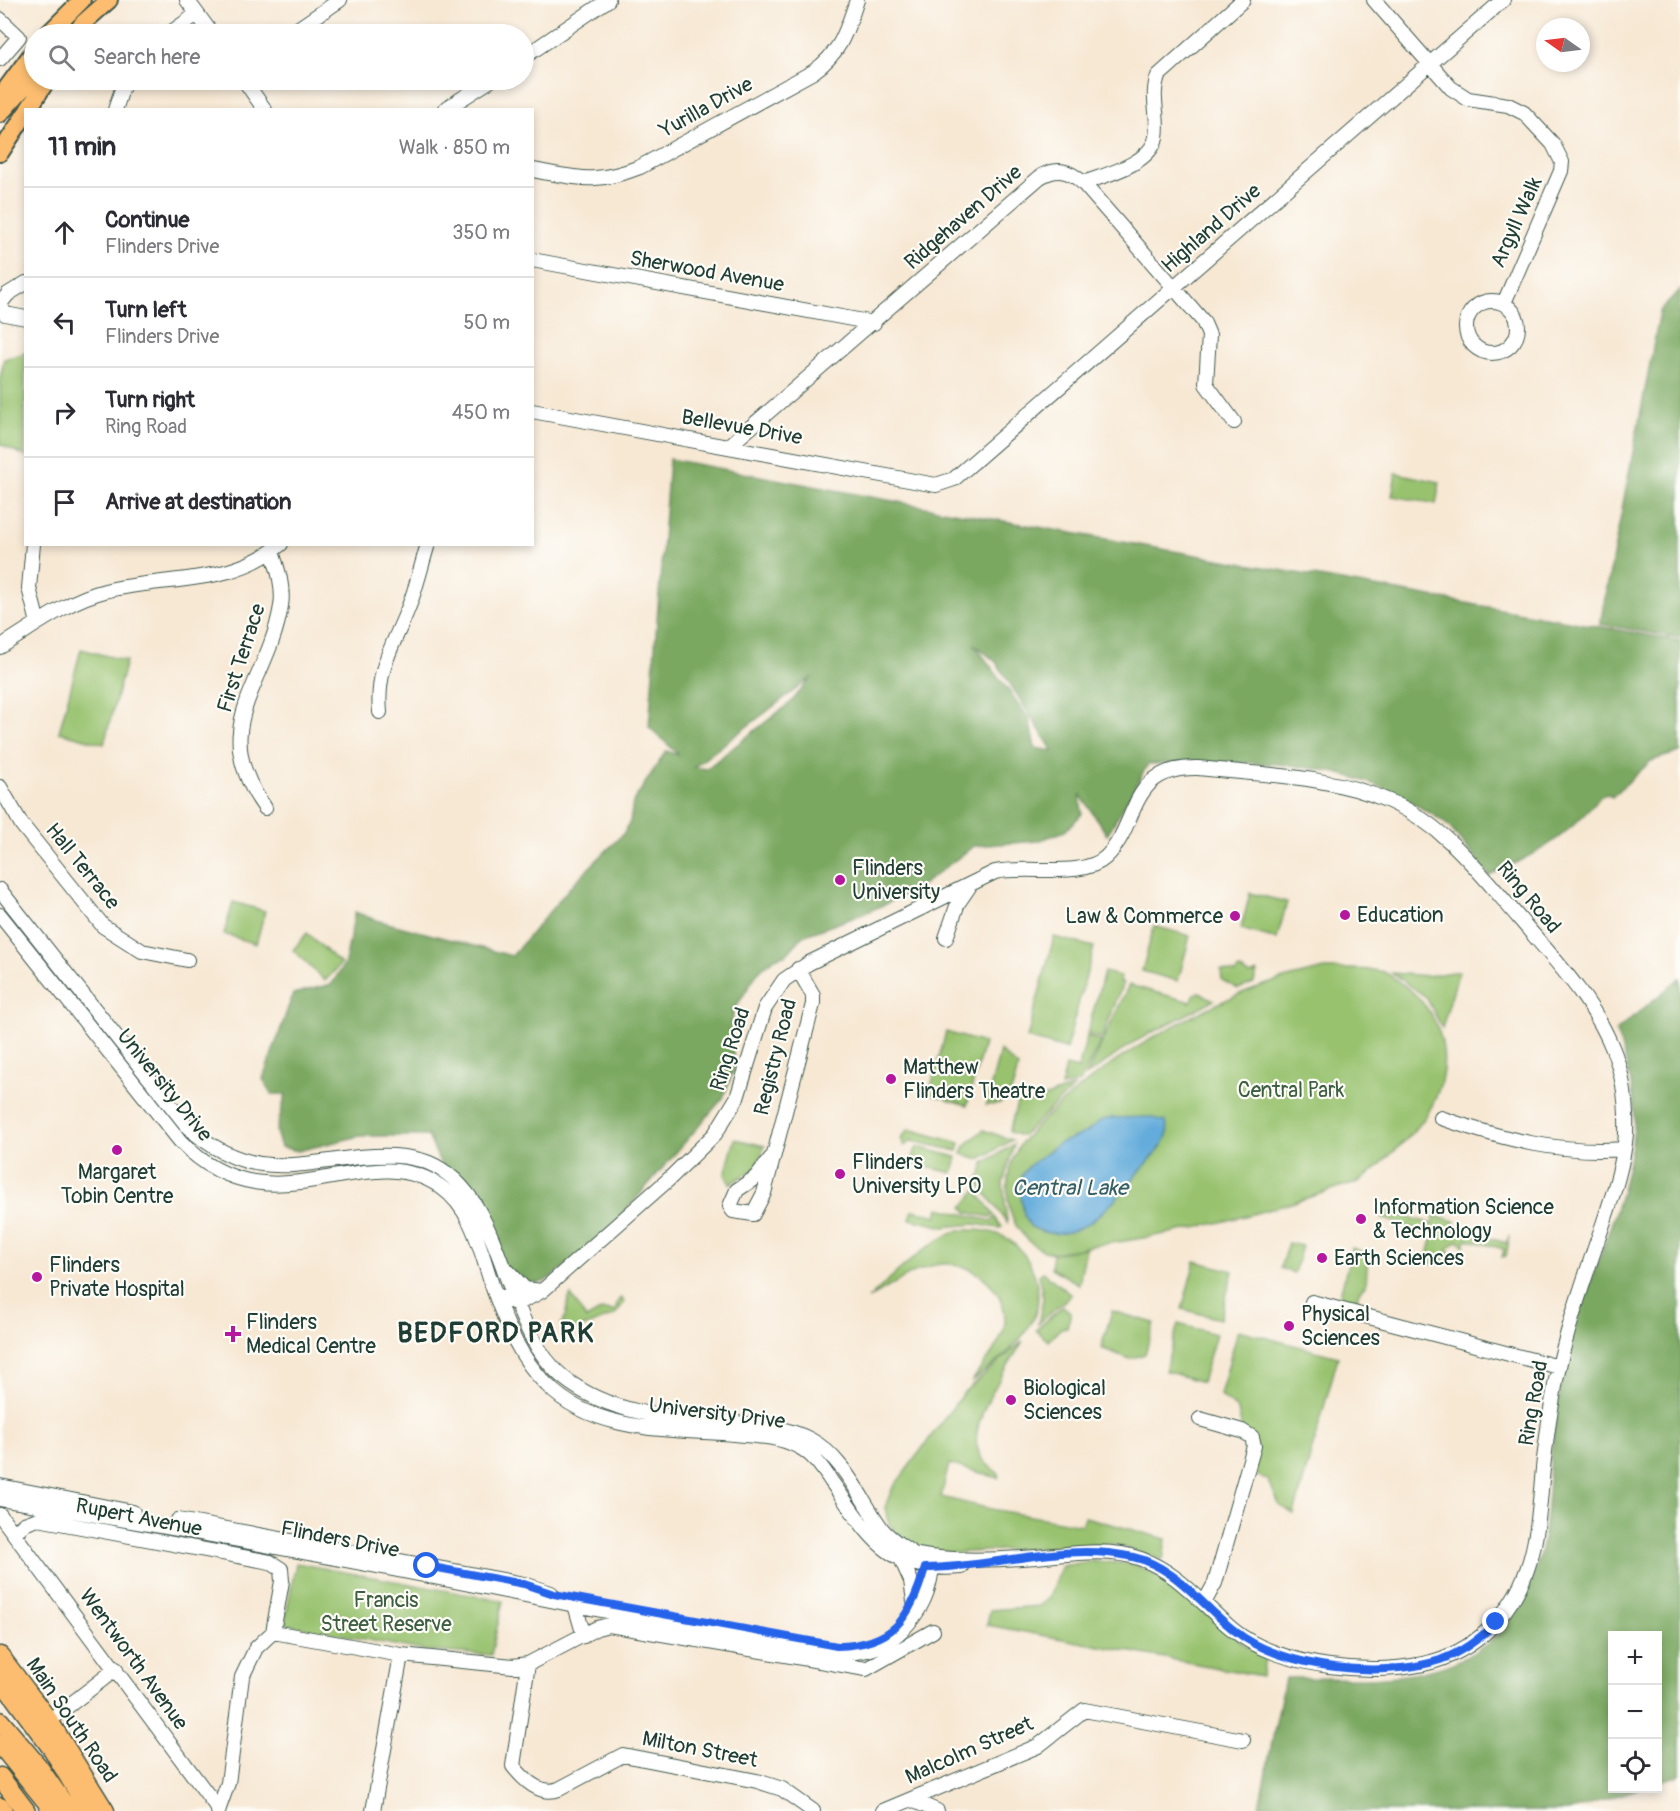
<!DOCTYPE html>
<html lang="en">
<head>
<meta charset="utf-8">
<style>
  :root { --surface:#fff; --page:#f2f2f3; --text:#2b2b33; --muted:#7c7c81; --line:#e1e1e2 }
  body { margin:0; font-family:Pangolin,sans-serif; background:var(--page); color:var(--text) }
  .controls { position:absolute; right:18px; bottom:18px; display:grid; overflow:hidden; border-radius:0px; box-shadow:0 3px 9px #0003 }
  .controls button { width:54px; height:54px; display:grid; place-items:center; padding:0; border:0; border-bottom:2px solid var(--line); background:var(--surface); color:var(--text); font:30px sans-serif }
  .compass { position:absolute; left:1536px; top:18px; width:54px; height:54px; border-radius:50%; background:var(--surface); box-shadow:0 3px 9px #0003; rotate:284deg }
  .stop { position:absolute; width:18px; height:18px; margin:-14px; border:4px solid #2563eb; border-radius:50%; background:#fff }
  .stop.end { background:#2563eb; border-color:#fff; box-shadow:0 2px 6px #0008 }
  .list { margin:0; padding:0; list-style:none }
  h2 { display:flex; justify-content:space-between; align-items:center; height:78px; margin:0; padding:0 24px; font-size:26px }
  h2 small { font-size:20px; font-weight:400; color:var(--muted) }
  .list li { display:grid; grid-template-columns:39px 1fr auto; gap:18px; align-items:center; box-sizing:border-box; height:90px; padding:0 24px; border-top:2px solid var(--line) }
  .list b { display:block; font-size:22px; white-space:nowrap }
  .list p { margin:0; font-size:20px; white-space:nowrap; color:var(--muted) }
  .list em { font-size:20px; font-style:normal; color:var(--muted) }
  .icon { flex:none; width:33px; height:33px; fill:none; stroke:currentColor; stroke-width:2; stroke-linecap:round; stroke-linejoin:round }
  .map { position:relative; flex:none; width:1680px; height:1811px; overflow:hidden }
  .search { position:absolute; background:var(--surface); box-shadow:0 3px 9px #0003; left:24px; top:24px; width:510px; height:66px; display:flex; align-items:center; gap:15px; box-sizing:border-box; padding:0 21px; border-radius:33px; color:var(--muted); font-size:22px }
  .panel { position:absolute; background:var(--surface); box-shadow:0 3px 9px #0003; left:24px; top:108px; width:510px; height:438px; border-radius:0px }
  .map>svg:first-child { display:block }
</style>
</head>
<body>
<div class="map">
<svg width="1680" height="1811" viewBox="0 0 1680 1811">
  <rect width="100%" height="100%" fill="#fdfcf7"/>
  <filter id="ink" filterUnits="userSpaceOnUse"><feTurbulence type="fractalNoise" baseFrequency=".0167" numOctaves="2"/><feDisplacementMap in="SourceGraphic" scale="12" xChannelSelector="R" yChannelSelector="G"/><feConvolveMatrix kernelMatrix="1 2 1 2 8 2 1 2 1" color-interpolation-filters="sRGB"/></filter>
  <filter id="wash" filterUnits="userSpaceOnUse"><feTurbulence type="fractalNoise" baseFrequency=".008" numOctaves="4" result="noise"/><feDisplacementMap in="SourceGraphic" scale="24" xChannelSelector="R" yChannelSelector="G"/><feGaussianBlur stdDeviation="1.35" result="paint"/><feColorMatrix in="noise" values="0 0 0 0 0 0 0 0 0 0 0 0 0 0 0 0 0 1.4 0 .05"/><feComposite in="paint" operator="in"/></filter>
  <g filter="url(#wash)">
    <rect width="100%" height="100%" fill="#f7e8d4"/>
    <path fill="#98c26e" stroke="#5c8051" stroke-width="1.5" d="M25 353V352V456L0 444V379L4 359Z
      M1396 473 1440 482 1436 504 1392 496Z
      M81 649 126 661 104 744 59 732Z
      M1250 893 1287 902 1277 939 1241 929Z
      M233 902 265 911 256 944 224 934Z
      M1154 926 1190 936 1178 981 1142 971Z
      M307 933 341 964 325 981 293 950Z
      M1054 937 1094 947 1066 1049 1027 1038Z
      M1239 969 1250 975 1257 972 1254 983 1238 989 1222 980 1221 970 1235 973Z
      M1325 969C1339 969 1372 968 1384 972 1389 974 1395 979 1399 982 1439 1008 1454 1053 1436 1097 1426 1122 1407 1139 1388 1157 1376 1168 1360 1186 1343 1186 1264 1214 1179 1234 1097 1245 1083 1247 1066 1254 1052 1253 1034 1251 1016 1230 1011 1214 1005 1192 1006 1169 1018 1148 1028 1132 1044 1119 1058 1106 1113 1058 1175 1021 1242 993 1269 982 1297 975 1325 969Z
      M1459 971 1442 1028 1426 997 1392 973 1427 976Z
      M1104 972 1121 976 1120 982 1123 983 1102 1038 1087 1034Z
      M1129 985 1191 1002 1193 995 1198 992 1214 1000 1136 1041 1086 1076Z
      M946 1032 984 1043 967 1105 929 1094Z
      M1087 1036 1101 1041 1080 1082 1061 1087 1066 1066 1078 1069Z
      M1000 1051 1018 1067C1013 1087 1012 1106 986 1105Z
      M1075 1086 1022 1136 1009 1132 1018 1100 1033 1102Z
      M909 1129 960 1143 958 1151 912 1141 904 1146 901 1138Z
      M983 1130 1012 1140 980 1159 962 1154 965 1146Z
      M735 1139 765 1146 755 1169 730 1184 725 1175Z
      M1014 1144 1003 1183 1007 1222 978 1183 984 1163Z
      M917 1147 957 1157 953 1173 910 1163Z
      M976 1190 994 1215 990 1217 967 1212 963 1207Z
      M939 1208 991 1221 995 1217 1002 1227 999 1228 974 1224 944 1227 910 1219 913 1210 937 1216Z
      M1385 1210 1432 1224 1434 1216 1455 1221 1453 1229 1507 1243 1510 1236 1506 1256 1502 1257 1504 1249 1466 1239 1464 1246 1458 1241 1448 1249 1452 1254 1451 1258 1444 1257 1442 1264 1426 1263 1433 1235 1382 1218Z
      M959 1230C973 1230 987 1229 1000 1235 1030 1248 1048 1291 1032 1321 1019 1347 993 1365 971 1382 981 1367 997 1350 1003 1332 1014 1296 977 1261 942 1264 916 1266 891 1287 868 1299 895 1274 925 1243 959 1230Z
      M1288 1243 1302 1246 1294 1273 1280 1268Z
      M1086 1248 1079 1284 1051 1268 1053 1253Z
      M1352 1248 1368 1253 1366 1284 1358 1293V1304L1339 1299Z
      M1195 1261 1233 1271 1220 1319 1182 1309Z
      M1043 1272 1071 1295 1038 1324 1043 1299 1039 1275Z
      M571 1295 586 1319 602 1310 615 1311 619 1299 622 1298 624 1303 615 1315 568 1333 561 1325C569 1316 564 1305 571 1295Z
      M1063 1306 1071 1313 1067 1327 1061 1328 1048 1341 1036 1330Z
      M1112 1311 1154 1323 1145 1354 1130 1359 1101 1348Z
      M1178 1324 1216 1334 1202 1382 1165 1371Z
      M1238 1330 1338 1357 1294 1514 1280 1506 1268 1480 1247 1471 1254 1446 1242 1431 1238 1410 1220 1395Z
      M1023 1341C1009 1365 971 1417 977 1446 980 1460 989 1466 999 1474L998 1478 949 1464 941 1497 991 1509 1082 1525 1085 1517 1166 1539 1163 1560 1112 1544 951 1553 914 1546 898 1535 888 1522 885 1507 892 1489 964 1392Z
      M1090 1561C1104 1563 1124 1561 1137 1566 1184 1584 1220 1632 1265 1658L1262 1676 987 1625 990 1610 1039 1606 1048 1599 1062 1566Z
      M296 1563 503 1601 491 1655 426 1651 284 1624Z"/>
    <path fill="#7aa861" stroke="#4c724a" stroke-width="1.5" fill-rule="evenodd" d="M1680 290V638L1600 624 1660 311Z
      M669 459 925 507 1680 641V752L1651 761 1612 797 1607 794 1601 796C1564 840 1540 852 1489 876 1476 860 1463 842 1449 827 1442 819 1431 814 1423 809 1341 755 1242 762 1148 764L1107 835 1080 794 1082 814 1065 831 1038 841 974 846 914 891 863 914 803 936 787 954 775 958 758 972 734 1010 730 1033 735 1066 723 1098 597 1244 544 1282 528 1284 502 1265 479 1212 445 1173 428 1136H360L298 1151 281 1147 276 1132 286 1094H271L263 1079 293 994 332 984 345 963 355 912 376 920 512 956 571 886 623 834 630 822 633 802 666 751 679 755 649 727ZM974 644 996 662 1053 751 1035 748 1029 718ZM812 677 791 702 706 769 694 767Z
      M1680 978V1775L1658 1782V1636H1612V1788L1638 1789 1569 1811H1258L1285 1678C1361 1677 1445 1689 1504 1629 1508 1624 1512 1616 1516 1610 1549 1559 1545 1514 1551 1457 1553 1433 1557 1409 1561 1385 1576 1297 1625 1217 1634 1128 1637 1095 1626 1061 1616 1031Z"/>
    <path fill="#64acdb" stroke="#427488" stroke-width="1.5" d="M1150 1117 1166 1122 1168 1133 1163 1144C1154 1157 1143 1167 1133 1179 1108 1209 1073 1251 1030 1226L1024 1214 1020 1192 1022 1175 1029 1166 1058 1144 1087 1132 1100 1121 1112 1118Z"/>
  </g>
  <g filter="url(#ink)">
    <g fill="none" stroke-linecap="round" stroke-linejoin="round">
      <g stroke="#3f574c" stroke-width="16">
        <path id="minor" d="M187 0 212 34
          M1374 0 1451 88 1468 99 1508 105 1524 113 1553 144 1562 162 1561 171 1504 303
          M0 19 19 37 0 59
          M169 34 197 14
          M290 34 340 0
          M524 57 608 0
          M244 80 265 110
          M115 110 125 80
          M444 110 491 80
          M532 170C579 178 594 185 640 167L813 72C841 52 846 32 857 0
          M1083 183 1203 321 1209 335 1206 384 1234 422
          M532 260 874 323
          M26 283 8 294 0 304 5 314 26 318
          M1466 327a26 26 0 1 1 52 0a26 26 0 1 1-52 0Z
          M532 411 936 485 954 479 1503 0
          M729 446 1040 177C1057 167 1069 170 1083 183 1105 175 1151 164 1156 137 1160 116 1150 97 1158 76L1243 0
          M33 544 29 588 38 623
          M0 647C33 627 68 600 105 591 164 576 232 586 281 544
          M380 712C376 670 392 648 407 611 416 590 421 566 428 544
          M0 787 22 825 103 926 142 951 187 960
          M265 808C205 725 268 686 281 606 284 588 278 569 272 552
          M0 890 188 1127C246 1179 288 1166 359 1157 382 1155 407 1154 429 1163 507 1196 500 1326 564 1378 610 1415 671 1418 727 1422 756 1425 785 1426 811 1440 844 1458 861 1500 882 1529 890 1539 901 1545 912 1553 919 1559 925 1567 931 1574 926 1610 898 1644 863 1651 833 1657 799 1646 770 1641 705 1630 640 1618 575 1605 384 1566 192 1530 0 1499
          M0 915 180 1141C272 1237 365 1133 441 1187 474 1210 481 1254 494 1291 506 1324 521 1360 547 1385 594 1433 672 1429 734 1434 755 1436 778 1436 797 1446 812 1453 822 1467 831 1481 869 1534 887 1574 961 1567
          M946 938 958 903 971 884
          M1441 1118C1502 1139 1560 1154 1624 1149
          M771 1158 755 1178 737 1190 730 1206 733 1211 753 1214 764 1193 813 1004V995L798 969
          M506 1269 525 1289 542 1291
          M495 1294 517 1304 542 1291 668 1180 715 1134 737 1098 765 1008 784 980 809 963 995 872C1026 865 1083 879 1106 857 1140 824 1127 766 1198 768 1260 775 1331 775 1389 801 1445 825 1480 873 1519 918 1552 957 1592 998 1612 1047 1623 1073 1627 1105 1626 1134 1623 1169 1610 1203 1599 1236 1583 1283 1566 1331 1556 1380 1551 1406 1547 1432 1544 1459 1537 1522 1540 1574 1494 1624 1478 1641 1458 1654 1435 1661 1378 1678 1278 1668 1232 1629 1203 1605 1178 1572 1141 1559 1108 1547 1070 1554 1036 1557 995 1560 953 1562 913 1554
          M1312 1302 1559 1367
          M1200 1419 1242 1431 1252 1437 1254 1446 1215 1583 1204 1603
          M0 1486 133 1512
          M0 1515 219 1810
          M178 1520 524 1584 551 1593
          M15 1532 24 1524 38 1519 270 1562 281 1569 282 1581 273 1632 256 1648 242 1677 228 1783 218 1811
          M902 1561 911 1581 914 1601
          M575 1605 584 1636
          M273 1632 401 1655 513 1666 528 1664 597 1628 609 1625 866 1669 933 1631
          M528 1664 513 1766C524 1780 541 1796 559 1789L623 1755 757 1781 782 1789 813 1811
          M49 1721 116 1669
          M912 1800 937 1811
          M373 1811 401 1655
          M883 1811 1038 1746 1084 1710 1243 1740"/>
      </g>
      <g stroke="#3f574c" stroke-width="20">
        <path id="major" d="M48 34 82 0
          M76 34 82 24 109 0
          M0 97 34 51
          M28 110 47 80
          M0 114 34 76
          M0 153 26 113"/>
      </g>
      <g stroke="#3f574c" stroke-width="21">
        <path id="highway" d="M0 1656 49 1721 105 1811
          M0 1678 53 1750 89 1811
          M0 1721 37 1765 69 1811
          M0 1744 54 1811
          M0 1777 26 1811
          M0 1807 3 1811"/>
      </g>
      <use href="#minor" stroke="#fff" stroke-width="14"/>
      <use href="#major" stroke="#fcbd6f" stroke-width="16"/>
      <use href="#highway" stroke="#fcbd6f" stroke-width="18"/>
    </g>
  </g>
  <g fill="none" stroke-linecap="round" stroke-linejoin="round" filter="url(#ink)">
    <path stroke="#2563eb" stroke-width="8" d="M427 1566 524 1584 554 1594 837 1646C893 1645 910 1619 925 1568 994 1568 1065 1541 1133 1557 1175 1566 1202 1606 1235 1631 1282 1669 1383 1679 1440 1660 1462 1652 1480 1639 1496 1622"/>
  </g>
  <g fill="#b5179e" stroke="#fdfcf7" stroke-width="2">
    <circle cx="840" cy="880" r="6"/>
    <circle cx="1345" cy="915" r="6"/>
    <circle cx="1235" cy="916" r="6"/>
    <circle cx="891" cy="1079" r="6"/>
    <circle cx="117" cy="1150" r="6"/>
    <circle cx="840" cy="1174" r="6"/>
    <circle cx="1361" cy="1219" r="6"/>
    <circle cx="1322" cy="1258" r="6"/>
    <circle cx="37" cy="1277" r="6"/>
    <circle cx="1289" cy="1326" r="6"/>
    <path d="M230 1325h6v6h6v6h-6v6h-6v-6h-6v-6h6z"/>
    <circle cx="1011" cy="1400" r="6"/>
  </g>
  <g text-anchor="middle" stroke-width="4.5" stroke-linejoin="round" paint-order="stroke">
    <g font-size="21" fill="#1f3d34" stroke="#fdfcf7">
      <text transform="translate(706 107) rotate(-29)" y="7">Yurilla Drive</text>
      <text transform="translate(963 217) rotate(-41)" y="7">Ridgehaven Drive</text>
      <text transform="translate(1516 222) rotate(-66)" y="7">Argyll Walk</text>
      <text transform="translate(1211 228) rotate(-41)" y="7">Highland Drive</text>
      <text transform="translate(707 271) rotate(10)" y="7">Sherwood Avenue</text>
      <text transform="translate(742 427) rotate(10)" y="7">Bellevue Drive</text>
      <text transform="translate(241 658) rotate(-72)" y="7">First Terrace</text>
      <text transform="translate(83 866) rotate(51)" y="7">Hall Terrace</text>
      <text transform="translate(1529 897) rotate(50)" y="7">Ring Road</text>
      <text transform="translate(730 1049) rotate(-72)" y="7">Ring Road</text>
      <text transform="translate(775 1057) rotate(-76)" y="7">Registry Road</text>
      <text transform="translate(165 1085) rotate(51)" y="7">University Drive</text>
      <text transform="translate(1533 1403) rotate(-80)" y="7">Ring Road</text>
      <text transform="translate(717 1413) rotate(7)" y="7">University Drive</text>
      <text transform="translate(139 1517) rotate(11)" y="7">Rupert Avenue</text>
      <text transform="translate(340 1539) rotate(11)" y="7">Flinders Drive</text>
      <text transform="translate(134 1659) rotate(54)" y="7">Wentworth Avenue</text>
      <text transform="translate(72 1720) rotate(56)" y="7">Main South Road</text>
      <text transform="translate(700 1749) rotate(11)" y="7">Milton Street</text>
      <text transform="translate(969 1750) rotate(-24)" y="7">Malcolm Street</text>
    </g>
    <g font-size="21" fill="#1f3d34" stroke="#fdfcf7" text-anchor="start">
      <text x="852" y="875">Flinders<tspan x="852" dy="24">University</tspan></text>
      <text x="1357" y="922">Education</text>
      <text x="1223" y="923" text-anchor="end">Law &amp; Commerce</text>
      <text x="903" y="1074">Matthew<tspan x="903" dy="24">Flinders Theatre</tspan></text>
      <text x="852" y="1169">Flinders<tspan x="852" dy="24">University LPO</tspan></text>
      <text x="117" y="1179" text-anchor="middle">Margaret<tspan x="117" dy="24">Tobin Centre</tspan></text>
      <text x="1373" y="1214">Information Science<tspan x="1373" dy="24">&amp; Technology</tspan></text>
      <text x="1334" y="1265">Earth Sciences</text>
      <text x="49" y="1272">Flinders<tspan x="49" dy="24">Private Hospital</tspan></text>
      <text x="1301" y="1321">Physical<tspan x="1301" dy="24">Sciences</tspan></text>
      <text x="246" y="1329">Flinders<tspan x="246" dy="24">Medical Centre</tspan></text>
      <text x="1023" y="1395">Biological<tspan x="1023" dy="24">Sciences</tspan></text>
    </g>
    <g font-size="21" fill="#3d5e42" stroke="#fdfcf7">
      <text x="1291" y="1097">Central Park</text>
      <text x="386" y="1607">Francis<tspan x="386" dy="24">Street Reserve</tspan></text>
    </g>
    <g font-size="22" font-style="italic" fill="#345e66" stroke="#fdfcf7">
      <text x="1070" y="1195">Central Lake</text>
    </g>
    <g font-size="27" font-weight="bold" letter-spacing="1.5" fill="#1f3d34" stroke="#fdfcf7">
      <text x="496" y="1342">BEDFORD PARK</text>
    </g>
  </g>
</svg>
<div class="controls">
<button>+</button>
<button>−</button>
<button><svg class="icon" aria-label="locate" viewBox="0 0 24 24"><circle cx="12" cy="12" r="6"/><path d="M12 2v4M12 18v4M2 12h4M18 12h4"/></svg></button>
</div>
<svg class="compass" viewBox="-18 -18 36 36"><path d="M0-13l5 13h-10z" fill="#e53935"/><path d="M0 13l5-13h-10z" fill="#7c7c81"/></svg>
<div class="stop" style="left:427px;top:1566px"></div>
<div class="stop end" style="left:1496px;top:1622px"></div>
<div class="search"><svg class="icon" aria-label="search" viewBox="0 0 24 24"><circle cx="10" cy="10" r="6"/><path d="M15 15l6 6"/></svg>Search here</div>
<section class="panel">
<h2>11 min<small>Walk · 850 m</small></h2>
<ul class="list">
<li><svg class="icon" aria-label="ahead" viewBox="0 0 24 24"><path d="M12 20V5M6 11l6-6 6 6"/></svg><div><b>Continue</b><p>Flinders Drive</p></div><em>350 m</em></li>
<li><svg class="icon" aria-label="left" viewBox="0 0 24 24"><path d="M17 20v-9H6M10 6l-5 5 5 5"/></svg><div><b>Turn left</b><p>Flinders Drive</p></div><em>50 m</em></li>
<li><svg class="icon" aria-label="right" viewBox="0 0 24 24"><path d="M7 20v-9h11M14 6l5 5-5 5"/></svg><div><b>Turn right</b><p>Ring Road</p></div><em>450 m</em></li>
<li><svg class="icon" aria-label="arrive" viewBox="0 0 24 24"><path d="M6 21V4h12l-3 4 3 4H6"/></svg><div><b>Arrive at destination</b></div></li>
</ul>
</section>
</div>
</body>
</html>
